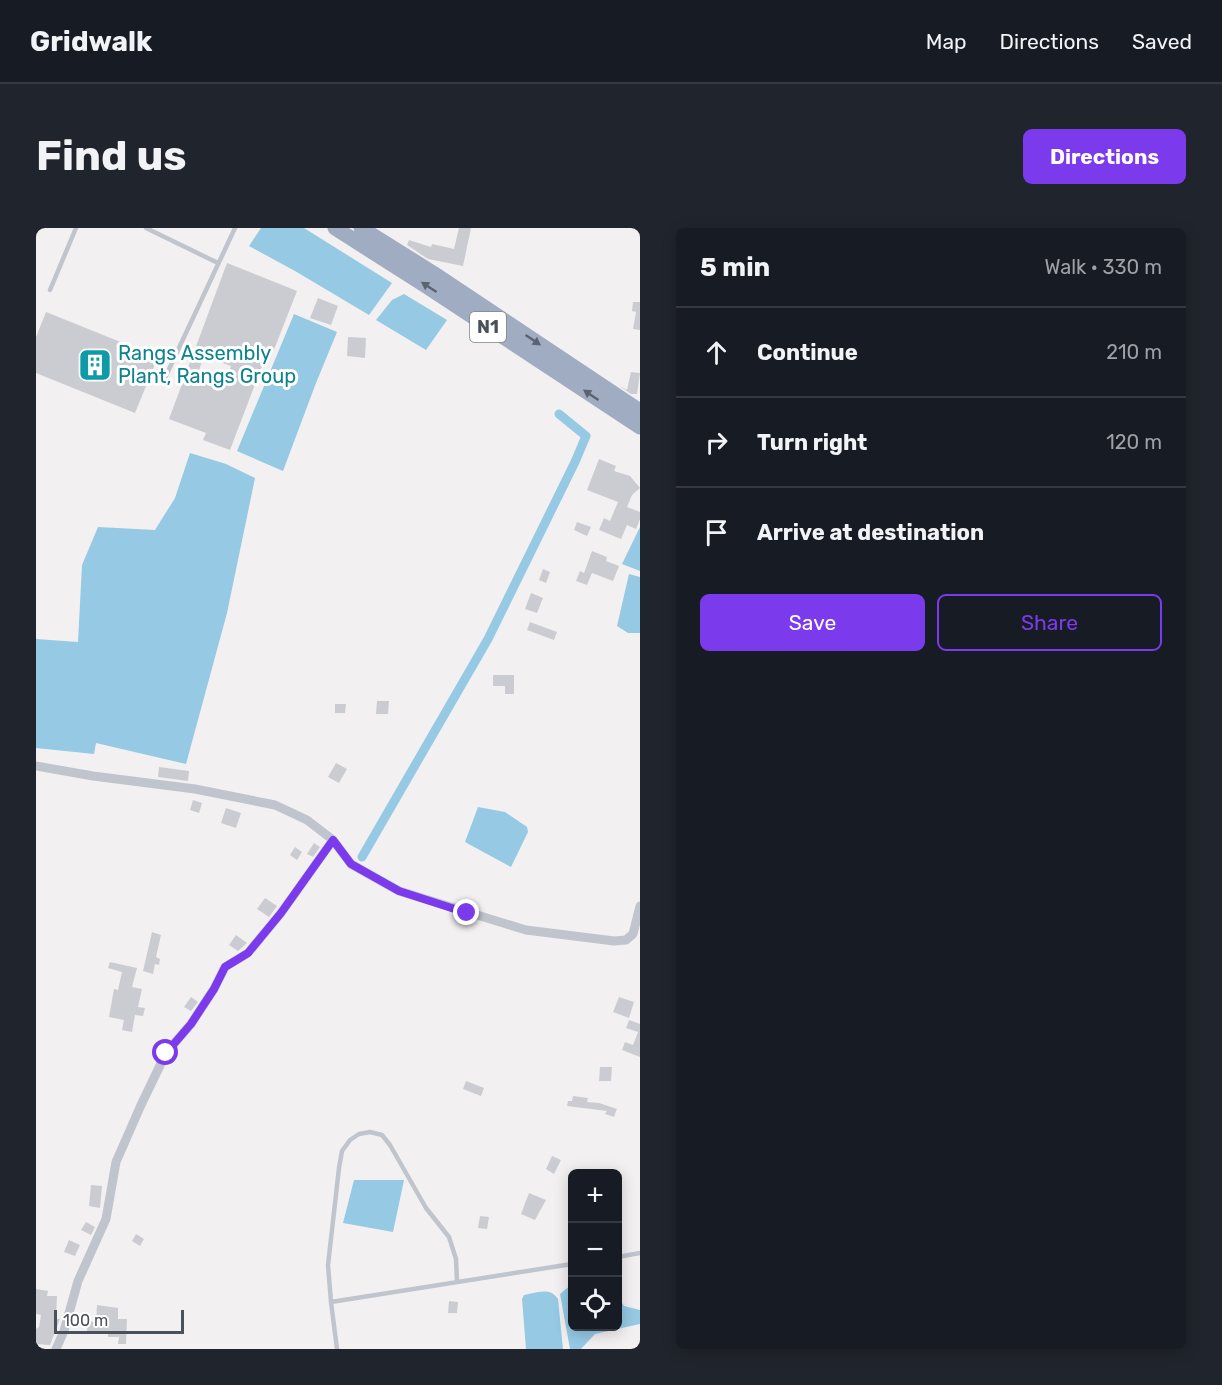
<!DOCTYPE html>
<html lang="en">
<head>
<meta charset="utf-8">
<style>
  :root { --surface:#171b24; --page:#20242c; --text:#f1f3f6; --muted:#9ea1a6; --line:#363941; --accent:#7c3aed }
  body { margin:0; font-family:Rubik,sans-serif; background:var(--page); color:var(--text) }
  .controls { position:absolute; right:18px; bottom:18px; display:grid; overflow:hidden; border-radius:9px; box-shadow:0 3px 15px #0003 }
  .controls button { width:54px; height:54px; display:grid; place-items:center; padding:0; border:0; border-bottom:2px solid var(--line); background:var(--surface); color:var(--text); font:30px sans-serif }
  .scale { position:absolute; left:18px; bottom:15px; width:130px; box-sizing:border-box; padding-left:6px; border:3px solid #4a515b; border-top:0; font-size:16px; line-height:21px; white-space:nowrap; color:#4a515b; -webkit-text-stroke:4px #fff; paint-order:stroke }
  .stop { position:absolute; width:18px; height:18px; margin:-14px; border:4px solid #7c3aed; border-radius:50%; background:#fff }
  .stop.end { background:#7c3aed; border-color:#fff; box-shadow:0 2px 6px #0008 }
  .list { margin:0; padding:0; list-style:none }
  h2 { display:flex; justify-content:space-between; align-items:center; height:78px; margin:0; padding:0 24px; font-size:26px }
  h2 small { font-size:20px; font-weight:400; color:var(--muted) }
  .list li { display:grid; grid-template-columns:39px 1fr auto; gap:18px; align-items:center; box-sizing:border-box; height:90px; padding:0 24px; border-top:2px solid var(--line) }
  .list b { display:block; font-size:22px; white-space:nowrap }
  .list em { font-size:20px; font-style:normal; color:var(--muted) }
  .actions { display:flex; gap:12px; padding:18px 24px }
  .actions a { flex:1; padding:14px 0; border:2px solid var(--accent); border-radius:9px; text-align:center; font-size:21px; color:var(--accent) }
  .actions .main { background:var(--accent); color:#fff }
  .icon { flex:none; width:33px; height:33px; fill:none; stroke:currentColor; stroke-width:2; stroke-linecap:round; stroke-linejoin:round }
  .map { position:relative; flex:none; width:604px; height:1121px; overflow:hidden; border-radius:9px }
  header { display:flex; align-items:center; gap:36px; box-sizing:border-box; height:84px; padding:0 30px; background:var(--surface); border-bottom:2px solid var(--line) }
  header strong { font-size:28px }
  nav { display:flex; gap:33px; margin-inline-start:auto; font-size:21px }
  .intro { display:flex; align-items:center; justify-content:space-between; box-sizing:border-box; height:144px; padding:0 36px }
  h1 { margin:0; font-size:42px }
  .button { padding:15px 27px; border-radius:9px; background:var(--accent); color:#fff; font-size:21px; font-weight:700 }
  main { display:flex; gap:36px; padding:0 36px }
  aside { flex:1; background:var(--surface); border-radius:9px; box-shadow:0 3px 15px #0003 }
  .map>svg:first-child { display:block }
</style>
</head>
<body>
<header>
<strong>Gridwalk</strong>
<nav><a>Map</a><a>Directions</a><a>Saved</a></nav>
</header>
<div class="intro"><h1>Find us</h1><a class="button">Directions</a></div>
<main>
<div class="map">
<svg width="604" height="1121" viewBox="0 0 604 1121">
  <rect width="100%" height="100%" fill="#f2f0f0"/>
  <path fill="#95c9e4" d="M225 0H268L356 55 333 87 259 43 213 18Z
    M368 66 411 92 390 122 340 92 356 72Z
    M258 86 301 104 280 155 247 243 201 223Z
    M154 225 190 236 219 250 191 385 150 536 60 515 58 526 0 520V411L42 414 46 337 62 299 119 302 139 270Z
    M604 299V343L586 336Z
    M593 346 604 349V405H592L581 398Z
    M442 579 469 584 491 599 492 604 475 639 429 614Z
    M318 952H368L357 1004 307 995Z
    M536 1058V1098H582V1069L588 1078 604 1082V1096L559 1106 545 1121H534L524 1066 531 1060Z
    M502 1064C511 1063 516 1063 522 1071L527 1121H490L486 1071 488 1067Z"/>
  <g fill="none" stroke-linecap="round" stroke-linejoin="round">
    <path stroke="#95c9e4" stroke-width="9" d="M326 629 452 411 539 234 550 208 523 186"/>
  </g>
  <path fill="#cbccd2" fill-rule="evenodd" d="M423 0H435L427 38 392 31 371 17 373 12 395 19 396 16 418 21Z
    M191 35 261 63 234 132 229 130 194 222 167 212 170 205 133 191ZM168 128 195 138 190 152 163 142Z
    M282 70 302 78 295 97 274 90Z
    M597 74H604V102L597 101 600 84 596 83Z
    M10 84 122 129 99 185 0 145V109Z
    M312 109 330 110 329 130 311 128Z
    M595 144 604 145 601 166H595L582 157 591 162Z
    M563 231 580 238 578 243 594 248 604 260 596 267 591 279 604 284V291L600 301 591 297 585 311 563 302 568 290 574 293 582 274 551 262Z
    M541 294 555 299 551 308 538 302Z
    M556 323 571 329 570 333 583 338 577 353 556 345 551 357 540 353 544 343 548 345Z
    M507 341 514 344 510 355 503 352Z
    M495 365 507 370 501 385 489 381Z
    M494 394 521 404 518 412 491 402Z
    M457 447H478V466H469V458H457Z
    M341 473H353L352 486H340Z
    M299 476H310L309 485H299Z
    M300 535 311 541 303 555 292 549Z
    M123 539 153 543 152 553 122 549Z
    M157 572 166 575 163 585 154 582Z
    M190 580 205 585 200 600 185 595Z
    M278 615 284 619 277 629 271 626Z
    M259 619 266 624 261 632 254 627Z
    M229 670 241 678 233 689 221 681Z
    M116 704 125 707 120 729 124 731 123 737 119 736 117 746 107 743Z
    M200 707 211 715 202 723 193 717Z
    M74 734 101 740 96 759 106 761 102 779 109 780 107 788 99 787 96 804 86 802 88 792 73 789 78 761 82 762 86 744 72 740Z
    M155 769 162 774 155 783 148 779Z
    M583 769 598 774 593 790 577 784Z
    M593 792 604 796V829L586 822 589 814 597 817 602 804 590 800Z
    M564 839H576L575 853H563Z
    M430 853 448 860 445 868 427 861Z
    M537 868 552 870 551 874 563 875 581 881 580 883 578 889 569 886 571 883 531 878 532 873H536Z
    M516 928 525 932 518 946 510 941Z
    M55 957 66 958 64 980 53 978Z
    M493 965 510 972 499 992 485 986Z
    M444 988 453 989 451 1001 442 1000Z
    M50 994 59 999 55 1007 45 1002Z
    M100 1006 108 1011 104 1018 96 1013Z
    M33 1012 44 1017 39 1028 28 1024Z
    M0 1061 12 1063 11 1068H21L20 1091H24L14 1117 0 1116V1101L3 1099 5 1087 0 1086Z
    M413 1073 422 1074 421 1085H412Z
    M61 1077 82 1080V1091H91L90 1116H82L83 1109H72V1105L51 1104 52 1093 60 1094Z"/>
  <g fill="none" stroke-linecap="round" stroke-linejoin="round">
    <path stroke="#c0c5cd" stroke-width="4.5" d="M110 0 182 35
      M14 62 40 0
      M128 152 199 0
      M582 1029 604 1025
      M295 1074 536 1036
      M301 1121 295 1074 292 1037 303 940 306 923 314 912 323 906 334 904 346 907 354 917 390 980 413 1009 420 1031 421 1053"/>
    <path stroke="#c0c5cd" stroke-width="9" d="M0 538 57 548 159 561 239 577 271 592 297 612 315 636 363 663 490 702 578 713 590 712 597 706 604 678
      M20 1121 28 1103 42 1053 70 991 80 934 105 877 130 825 155 796 178 761 189 739 212 725 245 685 297 612"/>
    <path stroke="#a0acc2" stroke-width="15" d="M299 0 390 58 604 199
      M325 0 397 45 604 183"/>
  </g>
  <defs><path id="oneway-solid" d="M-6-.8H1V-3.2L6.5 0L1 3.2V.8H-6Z" transform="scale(1.5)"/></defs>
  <g fill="#5b6370">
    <use href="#oneway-solid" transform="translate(393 59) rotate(-147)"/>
    <use href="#oneway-solid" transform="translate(497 112) rotate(34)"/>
    <use href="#oneway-solid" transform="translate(555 167) rotate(-146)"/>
  </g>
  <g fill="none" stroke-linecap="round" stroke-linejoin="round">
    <path stroke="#7c3aed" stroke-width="8" d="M130 825 155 796 178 761 189 739 212 725 245 685 297 612 315 636 363 663 431 685"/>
  </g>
  <defs>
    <g id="building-square" transform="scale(1.725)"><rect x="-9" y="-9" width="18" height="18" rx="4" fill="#0f9aa8" stroke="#fff"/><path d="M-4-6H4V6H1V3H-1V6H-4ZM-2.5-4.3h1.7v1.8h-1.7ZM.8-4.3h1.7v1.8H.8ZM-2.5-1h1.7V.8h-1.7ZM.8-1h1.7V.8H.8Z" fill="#fff"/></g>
  </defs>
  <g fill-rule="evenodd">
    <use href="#building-square" x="59" y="137"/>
  </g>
  <g text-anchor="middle" stroke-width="6" stroke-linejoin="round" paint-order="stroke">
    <rect fill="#fff" stroke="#80858c" stroke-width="1.5" x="434" y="84" width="36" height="30" rx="4.5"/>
    <g font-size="18" font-weight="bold" fill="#4a515b">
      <text x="452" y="105">N1</text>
    </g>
    <g font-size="20" fill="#0d838f" stroke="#fff" text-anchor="start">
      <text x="82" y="132">Rangs Assembly<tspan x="82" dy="23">Plant, Rangs Group</tspan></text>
    </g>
  </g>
</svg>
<div class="controls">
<button>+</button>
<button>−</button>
<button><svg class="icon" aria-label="locate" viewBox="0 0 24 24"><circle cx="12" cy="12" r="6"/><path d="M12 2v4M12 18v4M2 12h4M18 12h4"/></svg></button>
</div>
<div class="scale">100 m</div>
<div class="stop" style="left:130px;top:825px"></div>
<div class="stop end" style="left:431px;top:685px"></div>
</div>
<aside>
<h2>5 min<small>Walk · 330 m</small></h2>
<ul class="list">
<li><svg class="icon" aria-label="ahead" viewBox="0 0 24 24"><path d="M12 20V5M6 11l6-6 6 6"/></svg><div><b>Continue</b></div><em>210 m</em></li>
<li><svg class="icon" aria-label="right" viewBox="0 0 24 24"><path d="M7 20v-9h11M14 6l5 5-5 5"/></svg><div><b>Turn right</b></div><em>120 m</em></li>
<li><svg class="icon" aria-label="arrive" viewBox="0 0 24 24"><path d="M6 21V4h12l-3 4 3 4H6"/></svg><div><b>Arrive at destination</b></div></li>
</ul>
<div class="actions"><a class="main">Save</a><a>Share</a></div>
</aside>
</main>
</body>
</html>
